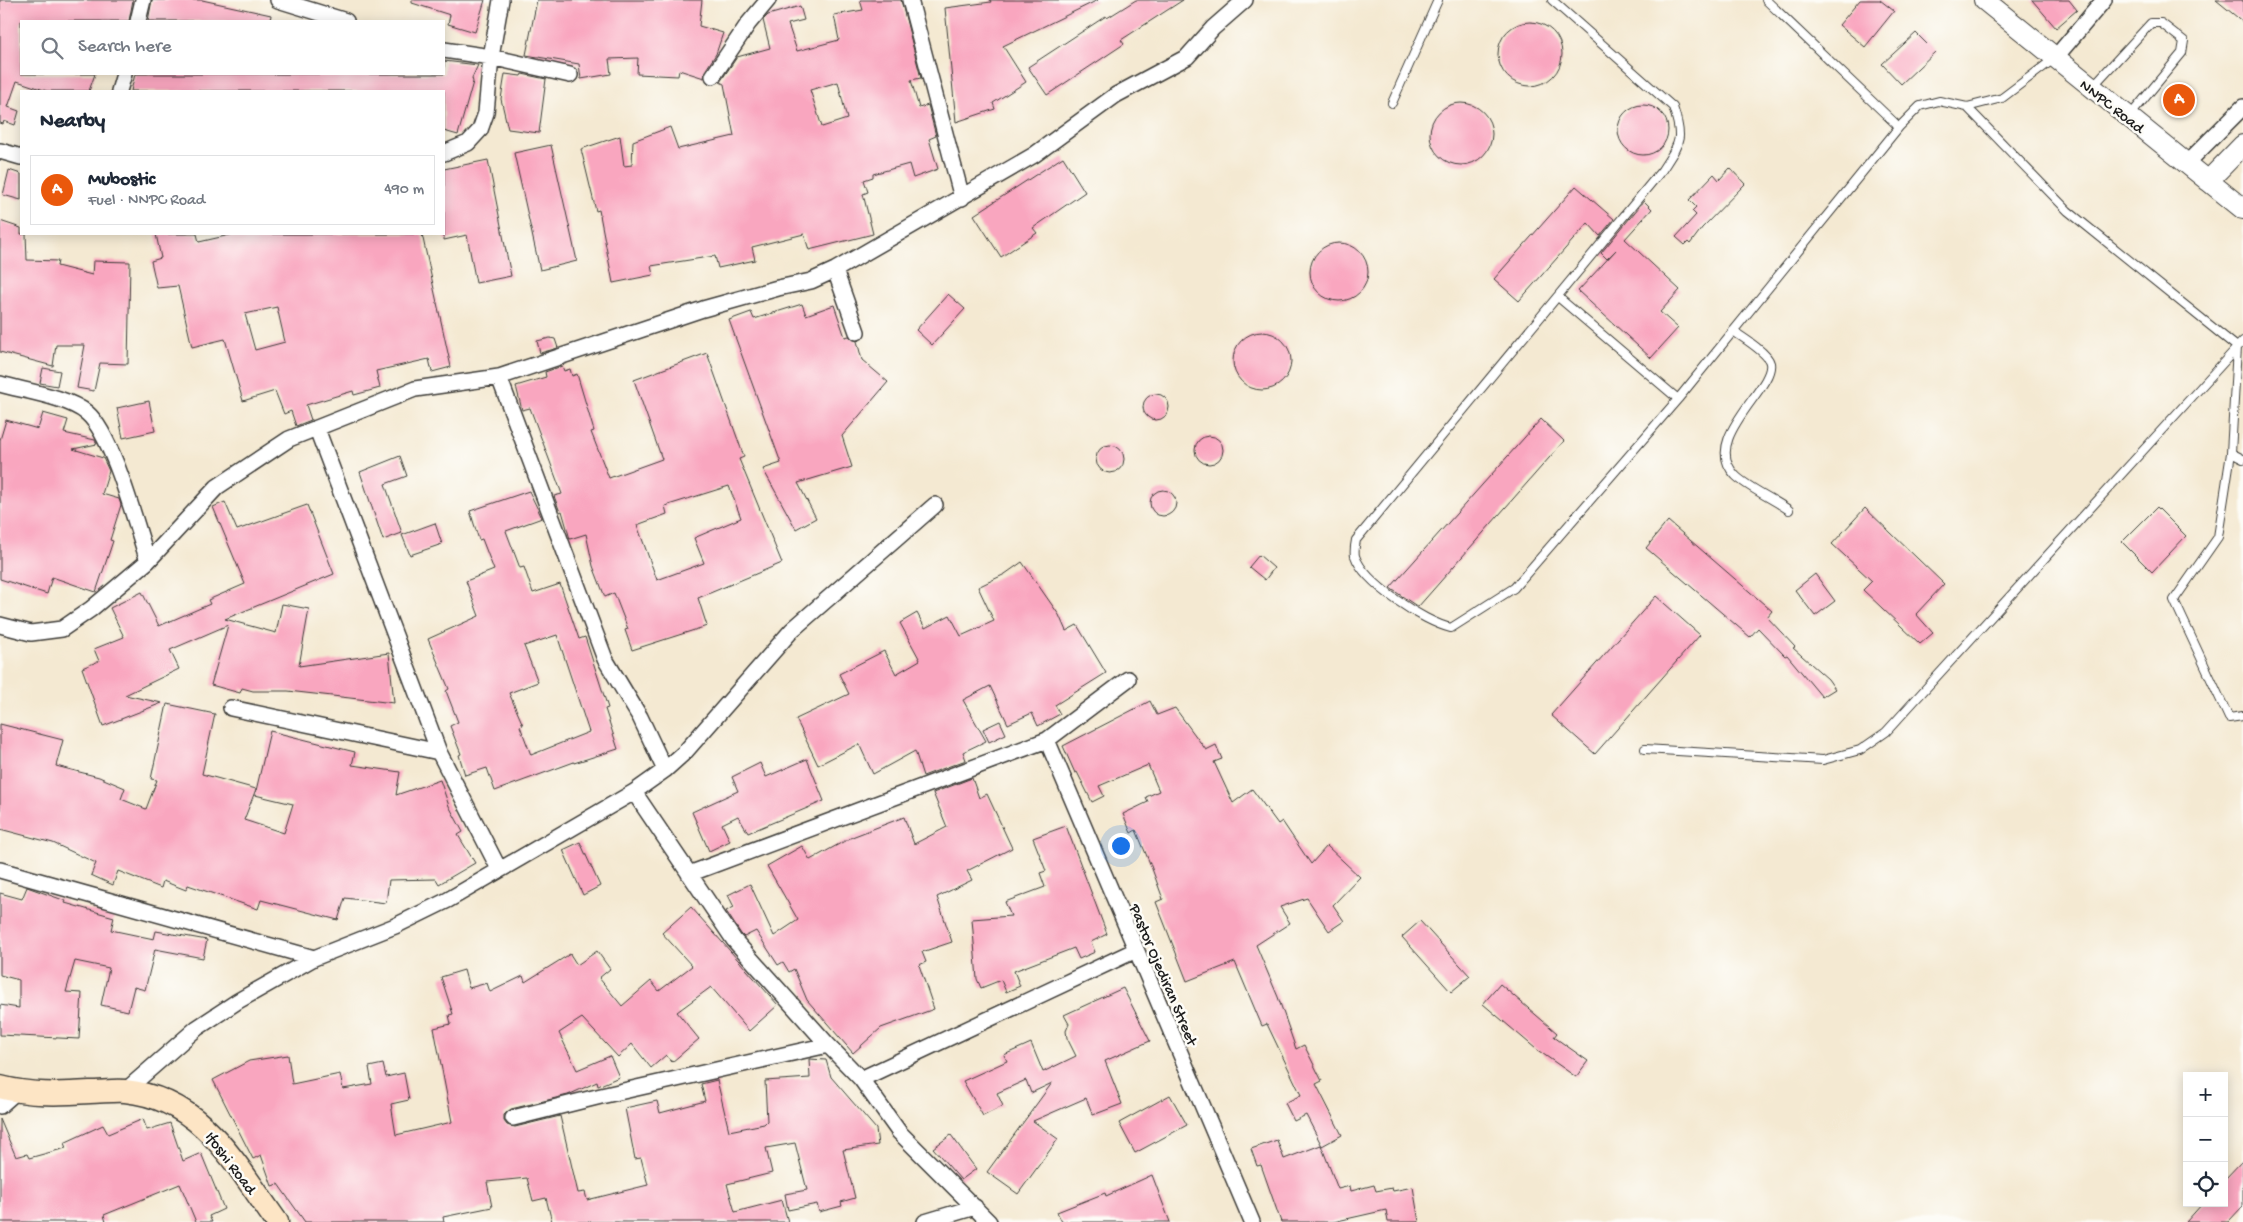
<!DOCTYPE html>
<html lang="en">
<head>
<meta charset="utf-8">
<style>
  :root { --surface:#fff; --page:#f2f2f3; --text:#1f2937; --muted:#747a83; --line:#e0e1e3; --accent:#ea580c }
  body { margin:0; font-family:"Gochi Hand",sans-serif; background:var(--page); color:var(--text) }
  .controls { position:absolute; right:15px; bottom:15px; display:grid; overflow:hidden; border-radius:0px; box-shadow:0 2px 12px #0003 }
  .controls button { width:45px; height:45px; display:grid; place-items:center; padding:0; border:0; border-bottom:1px solid var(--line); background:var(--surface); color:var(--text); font:25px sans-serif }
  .you { position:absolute; left:1120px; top:845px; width:18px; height:18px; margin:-12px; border:4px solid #fff; border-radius:50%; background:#1a73e8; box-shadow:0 0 0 8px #1a73e833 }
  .badge { display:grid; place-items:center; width:32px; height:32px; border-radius:50%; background:var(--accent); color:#fff; font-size:16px; font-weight:700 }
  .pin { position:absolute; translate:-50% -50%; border:2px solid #fff; box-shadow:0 1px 5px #0006 }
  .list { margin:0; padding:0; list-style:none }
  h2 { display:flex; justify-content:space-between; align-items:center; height:65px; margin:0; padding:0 20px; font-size:21px }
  h2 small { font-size:16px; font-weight:400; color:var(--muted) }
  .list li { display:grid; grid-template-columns:32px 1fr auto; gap:15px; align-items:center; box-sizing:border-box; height:70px; margin:0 10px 10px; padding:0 10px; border:1px solid var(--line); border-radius:0px }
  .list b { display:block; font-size:19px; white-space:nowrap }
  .list p { margin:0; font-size:16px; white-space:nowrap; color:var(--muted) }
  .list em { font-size:16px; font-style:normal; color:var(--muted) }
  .icon { flex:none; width:28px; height:28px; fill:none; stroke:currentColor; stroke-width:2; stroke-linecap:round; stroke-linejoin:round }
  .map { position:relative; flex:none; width:2243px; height:1222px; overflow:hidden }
  .search { position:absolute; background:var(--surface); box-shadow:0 2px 12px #0003; left:20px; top:20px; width:425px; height:55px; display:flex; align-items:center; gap:12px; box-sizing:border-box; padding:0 18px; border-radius:0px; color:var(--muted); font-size:19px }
  .panel { position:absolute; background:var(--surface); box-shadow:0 2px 12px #0003; left:20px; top:90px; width:425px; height:145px; border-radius:0px }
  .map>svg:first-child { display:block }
</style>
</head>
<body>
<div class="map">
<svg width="2243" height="1222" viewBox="0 0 2243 1222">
  <rect width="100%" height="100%" fill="#fdfcf7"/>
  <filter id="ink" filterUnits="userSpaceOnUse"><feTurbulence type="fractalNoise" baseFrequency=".02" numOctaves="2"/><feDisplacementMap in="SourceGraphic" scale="10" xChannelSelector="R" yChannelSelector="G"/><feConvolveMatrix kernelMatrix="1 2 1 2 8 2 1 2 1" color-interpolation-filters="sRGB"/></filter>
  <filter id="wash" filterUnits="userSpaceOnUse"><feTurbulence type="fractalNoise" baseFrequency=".0096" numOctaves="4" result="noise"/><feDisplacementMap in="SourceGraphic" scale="20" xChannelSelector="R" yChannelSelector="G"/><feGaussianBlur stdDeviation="1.12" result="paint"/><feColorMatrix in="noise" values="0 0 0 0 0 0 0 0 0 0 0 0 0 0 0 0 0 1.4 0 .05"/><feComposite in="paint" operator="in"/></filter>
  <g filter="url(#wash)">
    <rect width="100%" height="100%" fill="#f4e9d2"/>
    <g id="blocks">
      <path fill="#f9a6bf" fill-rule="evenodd" d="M0 0H133L129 21H21V74H95L89 91H47L17 81 8 107 19 111 15 125 4 121 3 124 0 123Z
        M152 0H202L271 15 270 21H148Z
        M412 0H485L475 32 448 24 450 15 412 3Z
        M537 0H702L699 26 723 33 716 54 705 71 704 78 679 70 678 76 637 74 638 58 609 59 611 74 581 79 579 64 526 55Z
        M860 0H901L921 78 911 80 919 108 928 105 936 136 929 139 938 169 913 178 909 164 873 174V177L864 180 868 192 863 194 873 234 809 250 804 234 752 247 755 260 718 268 715 256 651 266 653 275 613 283 599 210 596 211 581 149 620 136 624 166 632 165 633 141 670 127 678 149 734 136 724 84 720 82 737 57 770 48 763 20 768 15 800 6 804 20 788 24 797 51 839 40 834 15 863 10ZM838 82 847 119 822 127 810 90Z
        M990 0H1098L1003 46 1026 82 993 103 995 109 956 122 945 8 991 2Z
        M1136 0H1183L1121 40 1124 44 1047 95 1028 67 1106 16 1107 18Z
        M1860 0H1880L1894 11 1865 47 1839 25Z
        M2032 0H2069L2077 10 2056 28Z
        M2216 0H2243V22Z
        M1498 54a32 32 0 1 1 64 0a32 32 0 1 1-64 0Z
        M1916 33 1935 52 1901 84 1882 64Z
        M444 61 478 65 472 78 473 82 458 135 444 131V91H131L135 74H444Z
        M505 74 521 76 522 74 546 79 539 133 508 129 501 99Z
        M1430 134a31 31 0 1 1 62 0a31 31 0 1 1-62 0Z
        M1618 130a25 25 0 1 1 50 0a25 25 0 1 1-50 0Z
        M551 145 577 261 540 270 514 153Z
        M1063 157 1085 192 1033 228 1037 233 1001 257 974 215Z
        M488 160 511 276 476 283 467 235 444 240V169Z
        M1730 168 1745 184 1702 228 1690 244 1688 242 1685 245 1676 237 1696 215 1692 211 1696 207 1689 200 1714 174 1719 180Z
        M9 170 21 174V200L3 195Z
        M1576 186 1614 219 1600 236 1588 223 1519 301 1494 279Z
        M1644 201 1652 209 1625 239 1680 290 1660 312 1678 328 1651 358 1578 291 1616 250 1607 259 1601 253Z
        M0 221 21 228V234H26L27 260 58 261 57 266 92 275 93 261 130 262 128 364 100 363 94 391 77 388 85 345H56L53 366 0 352Z
        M156 234H197L199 242 234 234H422L451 367 432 372 429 359 376 371 380 388 354 395 353 391 306 405 311 420 296 426 291 411 284 414 275 391 243 401 225 339 192 347 178 286 157 288 151 261 161 258ZM277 307 285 342 255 350 245 314Z
        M1310 272a29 29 0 1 1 58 0a29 29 0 1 1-58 0Z
        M948 294 965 309 932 345 916 330Z
        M802 304 806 315 834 305 845 337 849 336 857 341 862 360 888 382 842 436 852 467 798 483 816 518 796 529 763 469 781 463 729 320 751 312 754 319Z
        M1233 361a29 29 0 1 1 58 0a29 29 0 1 1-58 0Z
        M550 338 555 339 558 348 540 353 537 341Z
        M707 353 744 457 739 459 782 563 698 598 707 626 632 650 625 630 628 629 614 593 605 597 593 566 586 534 570 539 562 511 560 512 554 496 562 494 530 408 522 410 516 386 546 377 545 372 562 366 564 371 570 369 572 376 577 374 594 431 591 432 609 478 662 459 634 380ZM729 486 741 518 694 538 704 563 657 580 637 525 667 514 665 506Z
        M43 368 60 371 57 386 40 383Z
        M1143 407a13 13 0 1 1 26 0a13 13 0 1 1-26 0Z
        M149 401 155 431 123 438 117 408Z
        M43 413 68 420 64 433 95 440 97 444 73 449 103 458 109 471 102 494 119 499 121 505 110 540 113 541 96 592 52 577 47 594 0 579V440L6 420 38 429Z
        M1541 419 1564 441 1418 607 1390 588Z
        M1195 450a14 14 0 1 1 28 0a14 14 0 1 1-28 0Z
        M1096 459a14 14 0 1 1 28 0a14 14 0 1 1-28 0Z
        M400 456 407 476 385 484 402 533 383 540 360 472Z
        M1150 503a13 13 0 1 1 26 0a13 13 0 1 1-26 0Z
        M529 491 542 518 506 531 520 568 524 567 533 593 560 584 579 639 585 637 608 708 605 709 618 749 574 763V762L495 791 487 768 465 775 459 755 461 754 450 726 458 722 446 691 449 689 428 639 479 616 466 581 494 570 482 539 479 540 470 511ZM557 635 589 732 531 755 520 726 523 725 509 693 538 682 524 646Z
        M225 502 237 530 307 505 334 574 225 619 276 633 282 604 309 609 299 666 389 653 394 703 288 691H253L242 688 240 693 211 685 228 625 170 650 179 669 125 695 162 703 103 726 82 668 99 661 94 649 124 637 110 608 142 592 159 626 210 604 208 600 245 584 213 507Z
        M2157 507 2186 536 2152 572 2122 542Z
        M1865 508 1944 584 1916 614 1933 633 1920 644 1863 590 1872 581 1832 544Z
        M1668 521 1772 611 1767 617 1795 647 1793 648 1828 679 1835 689 1822 697 1787 655 1785 656 1758 628 1750 637 1646 548Z
        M435 523 442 544 410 555 402 535Z
        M1259 555 1274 568 1265 580 1249 567Z
        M1022 562 1059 615 1066 631 1077 625 1106 673 1055 705 1060 714 1038 726 1032 713 1008 724 990 686 963 700 986 741 963 752 966 760 923 776 915 751 873 774 859 744 818 765 796 719 849 694 839 674 884 651 896 674 920 660 900 623 917 613 925 628 950 615 961 636 994 621 978 587 1005 574Z
        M1815 574 1835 601 1815 616 1795 590Z
        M1656 596 1700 635 1595 754 1551 715Z
        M1150 701 1157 715 1175 708 1206 750 1216 745 1222 759 1214 762 1233 803 1252 789 1278 824 1282 821 1311 864 1327 846 1360 877 1333 905 1344 921 1329 931 1307 898 1280 907 1290 923 1256 945 1278 997 1296 1049 1304 1045 1322 1081 1316 1084 1342 1135 1322 1146 1306 1115 1294 1121 1285 1103 1301 1095 1267 1024 1262 1026 1235 962 1187 981 1156 902 1163 899 1151 866 1136 830 1131 833 1123 814 1148 802 1146 797 1159 791 1148 765 1099 786 1104 796 1092 802 1077 772 1075 773 1063 746Z
        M167 704 215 714 202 774 256 789 244 820 284 833 293 804 255 795 270 731 355 752 352 765 400 772 396 795 440 780 449 806 463 832 458 835 475 863 439 884 436 879 389 880 386 903 345 898 338 920 261 900 258 909 188 885 186 890 163 881 161 888 118 871 113 885 91 875 96 863 53 843 0 829V724L63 740 56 766 99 777 125 788 121 799 146 809 157 780 151 779Z
        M1000 721 1006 734 989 742 983 729Z
        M807 759 824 801 748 833 738 816 722 824 730 841 709 851 692 812 738 791 732 777 760 763 766 777Z
        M972 778 979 798 987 794 1012 848 967 871 972 880 937 897 952 942 922 952 926 962 919 965 934 1009 881 1028 853 1053 807 1000 794 969 789 972 783 962 778 965 756 931 744 937 741 934 726 911 734 907 728 895 750 884 774 936 798 920 767 866 802 846 810 860 852 837 904 817 914 844 947 827 933 793Z
        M1066 826 1107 934 1091 942 1095 952 1079 959 1074 948 1014 971 1020 986 1006 992 1001 980 981 988 977 979 972 919 1011 916 1005 902 1045 887 1040 873 1046 871 1033 838Z
        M580 842 600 886 583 895 563 850Z
        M27 887 66 901 65 903 114 917 111 930 154 939 156 931 207 940 203 958 155 949 145 990 134 987 128 1011 101 1005 109 968 75 961 66 992 82 993 79 1039 0 1035V1005L19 1008V980L0 975V893L22 899Z
        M691 907 778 1005 749 1031 711 987 677 1012 699 1039 672 1062 666 1055 651 1068 632 1044 618 1057 582 1018 559 1033 577 1070 610 1056 619 1077 598 1086 597 1082 568 1095 511 1109 504 1115V1121L507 1125 515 1127 560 1116 578 1193 585 1192 587 1200 648 1185 641 1158 635 1159 625 1108 657 1101 660 1113 705 1101 701 1084 717 1080 729 1131 764 1124 767 1121 765 1081 810 1078 809 1059 826 1060 831 1077 876 1129 878 1145 843 1150 855 1198 841 1202 842 1206 819 1212 817 1204 788 1210 785 1194 807 1190 795 1143 766 1148 772 1173 727 1184 735 1212 782 1200 788 1222H552L546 1198 533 1201 527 1178 487 1182 492 1207 443 1217 444 1222H305L278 1184 272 1186 261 1155 253 1159 213 1080 249 1061 288 1055 292 1084 340 1074 343 1089 372 1084 369 1067 383 1064 386 1077 404 1073 409 1100 391 1104 396 1135 452 1122 434 1028 451 1024 449 1015 453 1014 441 977 464 970 469 988 487 983 490 992 523 976 525 982 570 954 577 965 597 951 610 969 599 978 622 1006 651 981 659 991 692 966 662 933Z
        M1420 921 1470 976 1451 992 1402 937Z
        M1500 984 1557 1033 1554 1037 1588 1061 1576 1077 1536 1049 1483 1004Z
        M1123 988 1150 1041 1105 1061 1122 1104 1093 1115 1086 1098 1033 1121 1058 1139 1018 1194 987 1172 1052 1083 1031 1093 1026 1080 997 1093 1003 1106 983 1116 963 1081 1007 1061 1004 1055 1031 1043 1043 1072 1076 1056 1067 1038 1066 1031 1069 1024 1064 1015Z
        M1170 1095 1187 1125 1135 1153 1119 1123Z
        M0 1119 16 1157 27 1154 29 1158 66 1148 64 1143 103 1125 108 1134 143 1119 147 1130 170 1123 183 1161 201 1153 224 1209 209 1216 212 1222H196L180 1184 104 1215 106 1222H0Z
        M951 1135 976 1169 961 1180 933 1148Z
        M1277 1140 1284 1159 1321 1145 1338 1189 1350 1186 1351 1191 1374 1185 1376 1191 1392 1188 1393 1191 1413 1187 1419 1222H1388L1386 1210 1333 1222H1281L1261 1165 1257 1166 1251 1149Z
        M2243 1160V1206L2228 1222H2186L2203 1203H2224V1180Z
        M1152 1175 1170 1222H1062L1057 1212 1105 1193 1106 1196Z"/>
    </g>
  </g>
  <g filter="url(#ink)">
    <use href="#blocks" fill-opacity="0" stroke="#3c3b37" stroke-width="1"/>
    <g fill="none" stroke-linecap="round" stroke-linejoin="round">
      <g stroke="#3c3b37" stroke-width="10">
        <path id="service" d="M1552 0 1673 107C1684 140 1680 142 1662 170L1356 540C1355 545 1354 551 1355 556 1364 583 1424 622 1451 628L1514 588 1678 399 1899 127 1920 106 1939 101 1967 107 2002 98 2055 58
          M1766 0 1899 127
          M2093 86 2151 23H2161L2184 41 2182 53 2129 117
          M1392 103 1438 0
          M1967 107 2068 211 2237 347 2231 453 2218 537 2174 600 2229 718 2243 716
          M1558 297 1678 399
          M1733 331C1742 337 1768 353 1770 363 1775 388 1700 439 1735 475 1745 486 1775 500 1789 510
          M2231 453 2243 459
          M1645 749 1823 760 1860 750 1886 732 2243 341"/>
      </g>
      <g stroke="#3c3b37" stroke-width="18">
        <path id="minor" d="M278 0 346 21
          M910 0 962 198
          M138 21 143 0
          M444 50 491 57 570 75
          M2055 58 2104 0
          M713 76 748 24 768 0
          M119 91 124 74
          M0 151 21 157
          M444 153 468 143 480 130 486 113 491 57 501 0
          M2187 163 2243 107
          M835 270 857 332
          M499 377 605 659 640 717 665 770
          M0 384C25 391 68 397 87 413 113 435 136 525 148 561
          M317 429 439 752 499 869
          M0 625 31 633 62 629 91 609 148 561 217 487 289 439 415 389 499 377 703 309 778 288 811 281 835 270 1034 155 1116 95 1187 57 1213 28 1245 0
          M231 708 439 752
          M1047 740 1252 1222
          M634 792 734 940 828 1045 861 1079 899 1132 989 1222
          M0 870 314 958
          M689 874 1047 740 1128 679
          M861 1079 1136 950
          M125 1091 197 1028 238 1001 314 958 395 926 448 900 634 792 665 770 685 752 792 630 935 505
          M0 1106 17 1091
          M513 1118 601 1096 828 1045
          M925 1222 975 1207"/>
      </g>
      <g stroke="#3c3b37" stroke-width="22">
        <path id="tertiary" d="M1984 0 2243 209
          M2208 181 2243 145"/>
      </g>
      <g stroke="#3c3b37" stroke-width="25">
        <path id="secondary" d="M0 1087C30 1095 60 1094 90 1092 101 1092 114 1090 125 1091 203 1099 235 1164 277 1222"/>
      </g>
      <use href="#service" stroke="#fff" stroke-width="8"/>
      <use href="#minor" stroke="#fff" stroke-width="15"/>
      <use href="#tertiary" stroke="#fff" stroke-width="20"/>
      <use href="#secondary" stroke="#fde5c5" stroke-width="22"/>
    </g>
  </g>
  <g text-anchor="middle" stroke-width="5" stroke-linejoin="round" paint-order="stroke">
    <g font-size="16" fill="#1c1c1c" stroke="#fdfcf7">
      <text transform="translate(2113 105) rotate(38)" y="6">NNPC Road</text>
      <text transform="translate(1165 974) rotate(67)" y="6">Pastor Ojediran Street</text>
      <text transform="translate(232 1162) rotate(53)" y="6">Ifoshi Road</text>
    </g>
  </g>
</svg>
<div class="controls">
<button>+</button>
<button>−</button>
<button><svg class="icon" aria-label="locate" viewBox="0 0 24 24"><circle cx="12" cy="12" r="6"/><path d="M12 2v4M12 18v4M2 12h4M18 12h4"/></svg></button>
</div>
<div class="you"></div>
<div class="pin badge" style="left:2179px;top:100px">A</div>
<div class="search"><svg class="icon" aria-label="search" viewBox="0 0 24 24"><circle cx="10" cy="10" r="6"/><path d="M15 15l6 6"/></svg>Search here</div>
<section class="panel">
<h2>Nearby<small></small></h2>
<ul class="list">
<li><span class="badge">A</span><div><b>Mubostic</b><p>Fuel · NNPC Road</p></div><em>490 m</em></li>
</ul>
</section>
</div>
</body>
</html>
